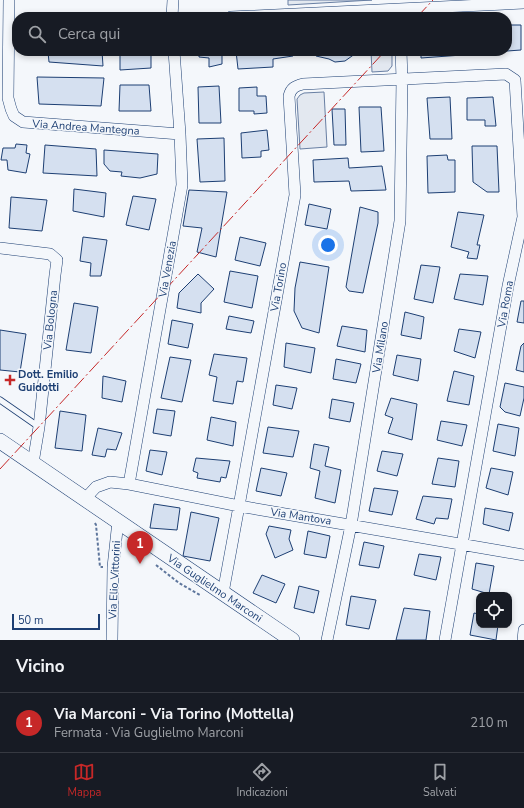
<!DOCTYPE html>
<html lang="it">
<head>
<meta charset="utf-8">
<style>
  :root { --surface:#171b24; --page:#242831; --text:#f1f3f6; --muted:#9ea1a6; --line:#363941; --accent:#c62828 }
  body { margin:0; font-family:"Nunito Sans",sans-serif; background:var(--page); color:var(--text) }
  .controls { position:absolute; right:12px; bottom:12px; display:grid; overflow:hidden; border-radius:8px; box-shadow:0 2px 6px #0003 }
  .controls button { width:36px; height:36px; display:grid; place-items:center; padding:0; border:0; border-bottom:1px solid var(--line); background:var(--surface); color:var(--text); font:20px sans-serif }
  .scale { position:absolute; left:12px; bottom:10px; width:88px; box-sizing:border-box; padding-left:4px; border:2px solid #1d3f73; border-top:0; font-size:11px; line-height:14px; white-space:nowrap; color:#1d3f73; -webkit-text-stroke:3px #f4f7fb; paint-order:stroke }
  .you { position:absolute; left:328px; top:245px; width:14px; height:14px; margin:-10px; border:3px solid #fff; border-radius:50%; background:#1a73e8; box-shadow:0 0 0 6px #1a73e833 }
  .badge { display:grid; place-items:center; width:26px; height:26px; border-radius:50%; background:var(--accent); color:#fff; font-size:13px; font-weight:700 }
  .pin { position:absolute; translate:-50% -33px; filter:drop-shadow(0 1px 2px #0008) }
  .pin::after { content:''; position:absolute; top:21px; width:14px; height:12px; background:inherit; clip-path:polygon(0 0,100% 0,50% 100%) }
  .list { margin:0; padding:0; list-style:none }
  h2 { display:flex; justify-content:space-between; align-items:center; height:52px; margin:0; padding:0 16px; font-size:17px }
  h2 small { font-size:13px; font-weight:400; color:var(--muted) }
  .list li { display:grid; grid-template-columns:26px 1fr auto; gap:12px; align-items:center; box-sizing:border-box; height:60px; padding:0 16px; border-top:1px solid var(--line) }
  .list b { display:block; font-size:15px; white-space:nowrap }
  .list p { margin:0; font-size:13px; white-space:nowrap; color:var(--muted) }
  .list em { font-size:13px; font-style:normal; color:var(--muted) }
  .icon { flex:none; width:22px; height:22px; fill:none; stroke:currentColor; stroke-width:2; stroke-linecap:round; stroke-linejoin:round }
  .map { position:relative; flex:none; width:524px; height:640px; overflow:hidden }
  .search { position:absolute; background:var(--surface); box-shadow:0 2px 6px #0003; left:12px; right:12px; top:12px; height:44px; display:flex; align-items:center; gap:10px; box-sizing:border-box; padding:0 14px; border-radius:16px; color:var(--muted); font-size:15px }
  .sheet { height:112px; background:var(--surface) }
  nav { display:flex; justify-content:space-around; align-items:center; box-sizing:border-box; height:56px; border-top:1px solid var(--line); background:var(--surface); font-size:11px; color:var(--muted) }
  nav a { display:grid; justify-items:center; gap:2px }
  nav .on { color:var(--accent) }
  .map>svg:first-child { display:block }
</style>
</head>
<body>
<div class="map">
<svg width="524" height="640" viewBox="0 0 524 640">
  <rect width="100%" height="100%" fill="#f4f7fb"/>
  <path fill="#e3e9f0" stroke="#687fa3" d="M288 0H372L288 5Z"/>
  <path fill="#e3e8f0" stroke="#687fa3" d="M371 51H392V66L388 71 372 72Z
    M324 92 327 147 300 149 297 99 300 95 304 93Z"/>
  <path fill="#d5e0f0" stroke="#1d3f73" d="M507 25H521V50L507 51Z
    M40 51H102L103 66 49 62 48 52Z
    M113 51H151V68L120 70V55H113Z
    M199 51H222V64L209 67V58L199 57Z
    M236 51H293V56L273 59V67L238 69Z
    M315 51H359L345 61 335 62 329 59 316 56Z
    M421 51H462V55L421 58Z
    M37 77 104 78 101 106 39 104Z
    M120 85H149L151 111H119Z
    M219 86 221 123H199L198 87Z
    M257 87V96H266L267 113 254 114V111H239V88Z
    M450 97 452 139H430L427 98Z
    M493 97 496 126H485V120H467V98Z
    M359 107H381L384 151 361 152Z
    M332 109H345L346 145H334Z
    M267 130 269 150 261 151V157L242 158 241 133Z
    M224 138 225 181 200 182 197 139Z
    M16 144 27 145 26 153 30 154 26 173 8 170 7 160H1L3 148H15Z
    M45 145 96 149 97 176 43 173Z
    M472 146H497L499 192H487L473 182Z
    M104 150 158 154 157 174 140 178 121 176 122 172 110 171 104 164Z
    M447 155 448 160H455V192L428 193 427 156Z
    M348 158 349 168 382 166 386 190 351 191 349 181 314 182 313 160Z
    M74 189 106 193 104 217 73 211Z
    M189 190 227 192 216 257 197 252 202 228 183 226Z
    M133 196 156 199 149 230 126 225Z
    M11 197 47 200 42 231 9 228Z
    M309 204 331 209 327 229 305 225Z
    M360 207 378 212V223L363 293 349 291 346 287Z
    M458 212 484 215 477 245H480L477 259 467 258 469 252 451 247Z
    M83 237 107 240 101 276H90L91 263 80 261Z
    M240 237 266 243 260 266 235 260Z
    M300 262 329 267 319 333 302 328 294 311 295 288Z
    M421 265 440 267 433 303 414 299Z
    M230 271 258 276 252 308 224 302Z
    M198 274 214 289 201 303V313L177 308 179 293Z
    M460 274 488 276 483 305 454 299Z
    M521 301H524V323L517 322Z
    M74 303 98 307 91 353 66 350Z
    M405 312 424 317 421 339 401 335Z
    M229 316 254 321 251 333 226 329Z
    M172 320 193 324 188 348 168 344Z
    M342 326 367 330 365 352 337 346Z
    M459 329 481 332 475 358 454 351Z
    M0 330 26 334 20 372 0 370Z
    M286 343 315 348 311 373 284 367Z
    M524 343V372L516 370 521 346Z
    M214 354 247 358 243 382 237 381 233 404 213 401 217 377 209 375Z
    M397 355 421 359 418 381 393 375Z
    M170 357 191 360 182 402 161 398Z
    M336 359 361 364 356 383 333 379Z
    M454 371 474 376 469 405 447 401Z
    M103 376 126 381 122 402 102 398Z
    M505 383 524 387V398L520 416 505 412 500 407Z
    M276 385 297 388 292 409 273 405Z
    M391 398 417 404 412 440 388 433 393 418 385 415Z
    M332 399 354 403 350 422 329 418Z
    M157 409 175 411 171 436 153 433Z
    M60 411 86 415 82 451 55 448Z
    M211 417 236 422 233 446 207 440Z
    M441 421 467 425 462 446 437 440Z
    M498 424 519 428 515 456 493 451Z
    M268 427 299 431 293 457 263 453Z
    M98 428 122 433 116 450 107 449 105 457 92 455Z
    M314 444 329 447 325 466 341 470 335 503 315 498 320 471 310 468Z
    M150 450 167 452 162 475 146 471Z
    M382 451 403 454 397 476 377 471Z
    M196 458 230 461 226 478 221 477 220 482 197 478 198 473 193 471Z
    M438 458 459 461 455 487 432 484Z
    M261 468 287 473 281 496 256 491Z
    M491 468 513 472 508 495 486 488Z
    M374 488 398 491 392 515 369 511Z
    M423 496 452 499 448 519 436 518 434 524 416 519Z
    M154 504 180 508 177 530 150 528Z
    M485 508 513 513 509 531 483 524Z
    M191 512 219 518 210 561 183 556Z
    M269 526 291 530 289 539 293 550 275 558 266 534Z
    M308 531 330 536 326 558 304 554Z
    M364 542 384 546 379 568 359 565Z
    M419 554 441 557 436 580 414 575Z
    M476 563 494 566 489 594 472 589Z
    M262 575 285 584 276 603 253 593Z
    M299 586 319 591 314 613 294 608Z
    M351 596 376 600 369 629 346 625Z
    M404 608 430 611 426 640H396Z
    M474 613 479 614V625H498L496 640 470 635Z"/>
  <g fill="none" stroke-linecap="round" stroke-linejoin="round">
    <g stroke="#1d3f73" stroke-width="7">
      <path id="lane" d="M0 400 39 427"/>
    </g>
    <g stroke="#1d3f73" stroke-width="12">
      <path id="street" d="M9 0 8 98 11 109 14 116 23 122 180 134
        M172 17 173 0
        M231 17 524 3
        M0 248 50 254 57 260 55 275 39 427 33 463
        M129 484 182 185 180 134 174 51
        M85 499 96 487 110 482 129 484 239 506 524 555
        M223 593 239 506 295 195 289 96C291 88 295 86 303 84L506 74 515 80 523 217 508 286 445 640
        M112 640 113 567 118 521
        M327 640 351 525 400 221 402 79 401 51
        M523 640 524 630"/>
    </g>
    <g stroke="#1d3f73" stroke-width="16">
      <path id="secondary" d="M0 441 292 640"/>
    </g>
    <path stroke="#5e769c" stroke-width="2" stroke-dasharray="3 2" stroke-linecap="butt" d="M95 523 96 525 100 567H103
      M156 565 179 583 200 595"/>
    <use href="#lane" stroke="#f4f7fb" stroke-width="5.5"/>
    <use href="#street" stroke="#f4f7fb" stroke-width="11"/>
    <use href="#secondary" stroke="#f4f7fb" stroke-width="15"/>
    <path stroke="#c62828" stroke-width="1" stroke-dasharray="14 3 2 3" stroke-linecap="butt" d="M417 17 433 0
      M0 469 385 51"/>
  </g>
  <path fill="#c62828" stroke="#f4f7fb" stroke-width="1.5" d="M8 374h4v4h4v4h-4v4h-4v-4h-4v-4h4z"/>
  <g text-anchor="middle" stroke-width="3" stroke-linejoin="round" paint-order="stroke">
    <g font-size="11" fill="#1d3f73" stroke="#f4f7fb">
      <text transform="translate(86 127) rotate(4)" y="4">Via Andrea Mantegna</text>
      <text transform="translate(167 269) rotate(-80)" y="4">Via Venezia</text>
      <text transform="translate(278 287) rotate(-80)" y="4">Via Torino</text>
      <text transform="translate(505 304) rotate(-80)" y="4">Via Roma</text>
      <text transform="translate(50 320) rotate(-84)" y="4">Via Bologna</text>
      <text transform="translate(380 347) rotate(-81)" y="4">Via Milano</text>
      <text transform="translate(301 516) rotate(9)" y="4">Via Mantova</text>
      <text transform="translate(114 580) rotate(-87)" y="4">Via Elio Vittorini</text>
      <text transform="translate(215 588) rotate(34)" y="4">Via Guglielmo Marconi</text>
    </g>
    <g font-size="11" font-weight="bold" fill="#1d3f73" stroke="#f4f7fb" text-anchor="start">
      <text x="18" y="378">Dott. Emilio<tspan x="18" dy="13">Guidotti</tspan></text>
    </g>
  </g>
</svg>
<div class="controls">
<button><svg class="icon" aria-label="locate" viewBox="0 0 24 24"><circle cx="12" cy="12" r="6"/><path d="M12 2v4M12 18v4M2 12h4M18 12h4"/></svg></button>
</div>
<div class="scale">50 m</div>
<div class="you"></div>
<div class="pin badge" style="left:140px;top:564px">1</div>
<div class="search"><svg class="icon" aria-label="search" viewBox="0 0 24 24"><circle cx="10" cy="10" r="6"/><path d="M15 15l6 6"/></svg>Cerca qui</div>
</div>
<section class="sheet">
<h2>Vicino<small></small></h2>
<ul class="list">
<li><span class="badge">1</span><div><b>Via Marconi - Via Torino (Mottella)</b><p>Fermata · Via Guglielmo Marconi</p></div><em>210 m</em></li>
</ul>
</section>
<nav>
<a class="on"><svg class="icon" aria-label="map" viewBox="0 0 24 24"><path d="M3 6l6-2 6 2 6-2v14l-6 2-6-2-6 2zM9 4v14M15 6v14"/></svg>Mappa</a>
<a><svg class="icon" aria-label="directions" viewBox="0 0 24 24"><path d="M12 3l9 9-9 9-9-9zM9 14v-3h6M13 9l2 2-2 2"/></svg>Indicazioni</a>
<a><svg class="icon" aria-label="saved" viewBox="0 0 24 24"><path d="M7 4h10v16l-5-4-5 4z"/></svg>Salvati</a>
</nav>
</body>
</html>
